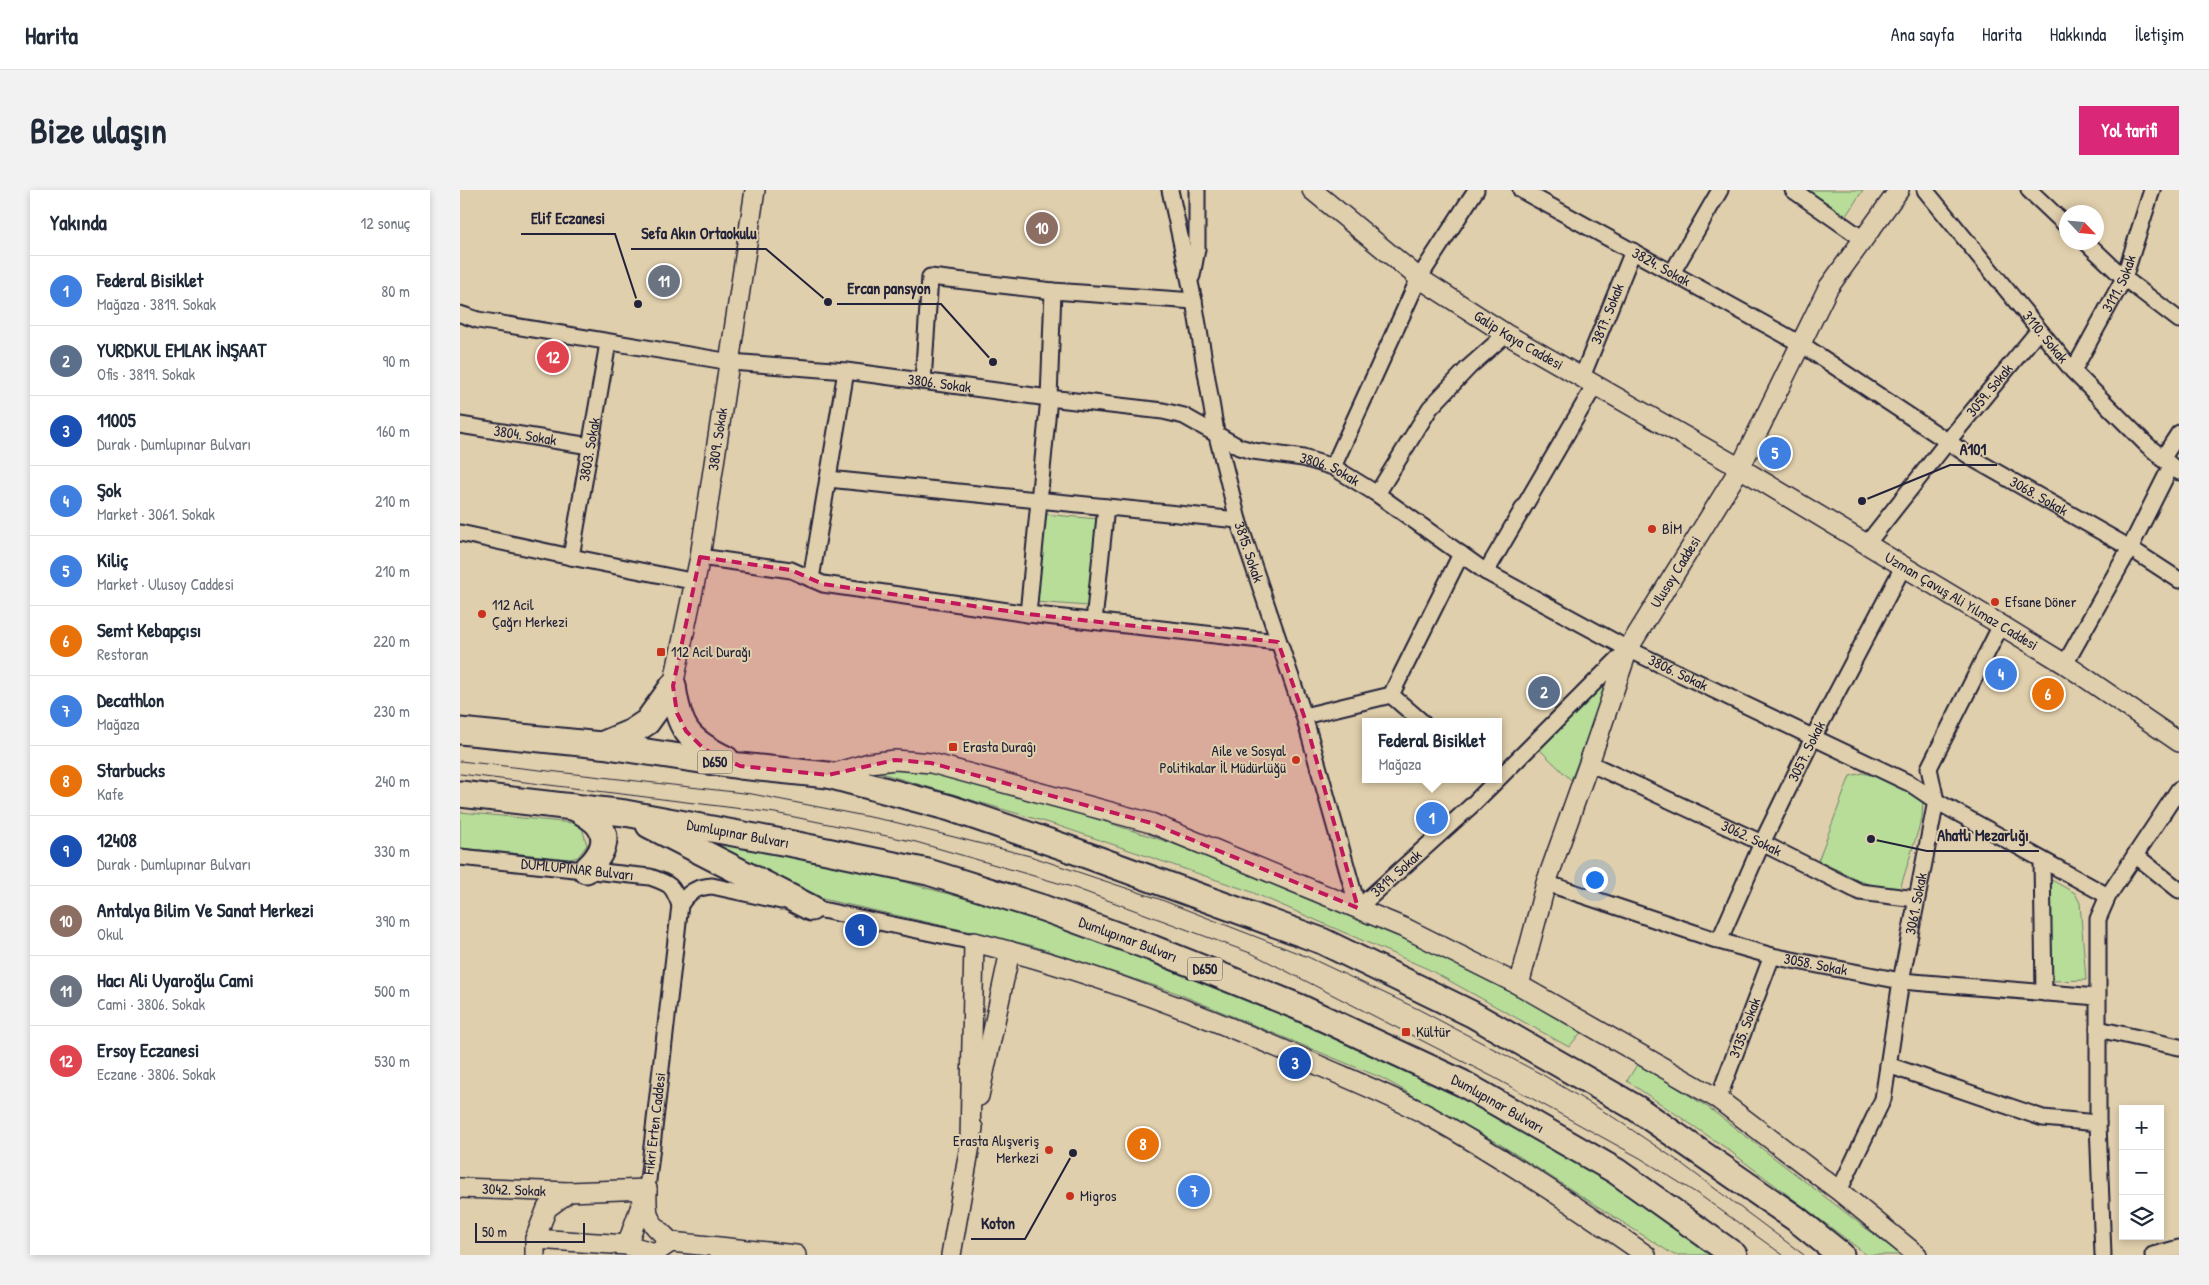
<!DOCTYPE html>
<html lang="tr">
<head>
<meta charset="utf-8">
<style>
  :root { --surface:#fff; --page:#f2f2f3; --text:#1f2937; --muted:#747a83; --line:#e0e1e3; --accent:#db2777 }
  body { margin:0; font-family:"Patrick Hand",sans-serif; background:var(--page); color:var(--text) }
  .controls { position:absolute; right:15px; bottom:15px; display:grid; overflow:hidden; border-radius:0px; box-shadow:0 2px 8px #0003 }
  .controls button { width:45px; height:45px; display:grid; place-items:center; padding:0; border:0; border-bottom:1px solid var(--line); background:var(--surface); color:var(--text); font:25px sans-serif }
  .compass { position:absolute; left:1599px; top:15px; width:45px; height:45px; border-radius:50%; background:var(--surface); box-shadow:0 2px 8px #0003; rotate:116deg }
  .scale { position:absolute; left:15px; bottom:12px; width:110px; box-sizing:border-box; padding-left:5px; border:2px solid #22223b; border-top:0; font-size:14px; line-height:18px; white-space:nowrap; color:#22223b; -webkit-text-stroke:4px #e0cfac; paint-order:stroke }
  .you { position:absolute; left:1134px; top:689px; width:18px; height:18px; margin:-12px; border:4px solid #fff; border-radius:50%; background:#1a73e8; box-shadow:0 0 0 8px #1a73e833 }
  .badge { display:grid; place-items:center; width:32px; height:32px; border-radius:50%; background:var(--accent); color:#fff; font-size:16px; font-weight:700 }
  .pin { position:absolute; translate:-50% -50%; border:2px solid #fff; box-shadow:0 1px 5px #0006 }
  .popup { position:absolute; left:902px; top:528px; width:140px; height:65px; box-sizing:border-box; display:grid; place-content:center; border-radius:0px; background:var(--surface); filter:drop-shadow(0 1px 4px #0005); font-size:16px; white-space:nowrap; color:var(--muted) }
  .popup b { font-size:19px; color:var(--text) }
  .popup::after { content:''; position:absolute; left:50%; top:100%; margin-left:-10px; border:10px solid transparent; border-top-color:var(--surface) }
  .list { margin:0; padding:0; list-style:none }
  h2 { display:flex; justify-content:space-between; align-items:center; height:65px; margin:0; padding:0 20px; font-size:21px }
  h2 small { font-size:16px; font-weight:400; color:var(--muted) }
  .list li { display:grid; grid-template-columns:32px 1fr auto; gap:15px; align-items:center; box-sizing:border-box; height:70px; padding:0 20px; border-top:1px solid var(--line) }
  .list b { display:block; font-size:19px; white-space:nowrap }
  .list p { margin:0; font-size:16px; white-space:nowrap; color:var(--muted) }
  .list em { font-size:16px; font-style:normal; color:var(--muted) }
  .icon { flex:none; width:28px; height:28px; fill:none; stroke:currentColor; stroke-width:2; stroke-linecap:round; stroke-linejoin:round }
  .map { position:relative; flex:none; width:1719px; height:1065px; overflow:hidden; border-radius:0px }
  header { display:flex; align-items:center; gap:30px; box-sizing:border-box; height:70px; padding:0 25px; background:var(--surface); border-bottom:1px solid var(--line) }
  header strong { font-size:24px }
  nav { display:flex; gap:28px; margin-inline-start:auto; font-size:18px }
  .intro { display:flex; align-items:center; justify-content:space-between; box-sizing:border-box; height:120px; padding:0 30px }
  h1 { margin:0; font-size:35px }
  .button { padding:12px 22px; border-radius:0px; background:var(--accent); color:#fff; font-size:18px; font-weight:700 }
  main { display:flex; gap:30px; padding:0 30px }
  aside { flex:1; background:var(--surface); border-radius:0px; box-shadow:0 2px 8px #0003 }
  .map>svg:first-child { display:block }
</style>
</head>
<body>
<header>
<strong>Harita</strong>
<nav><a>Ana sayfa</a><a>Harita</a><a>Hakkında</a><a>İletişim</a></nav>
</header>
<div class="intro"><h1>Bize ulaşın</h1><a class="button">Yol tarifi</a></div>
<main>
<aside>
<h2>Yakında<small>12 sonuç</small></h2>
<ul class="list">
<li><span class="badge" style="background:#3f7fe0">1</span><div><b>Federal Bisiklet</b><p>Mağaza · 3819. Sokak</p></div><em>80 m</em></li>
<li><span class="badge" style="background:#5c6f8a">2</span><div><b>YURDKUL EMLAK İNŞAAT</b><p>Ofis · 3819. Sokak</p></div><em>90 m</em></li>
<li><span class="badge" style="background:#1a4fb4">3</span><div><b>11005</b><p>Durak · Dumlupınar Bulvarı</p></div><em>160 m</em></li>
<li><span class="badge" style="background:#3f7fe0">4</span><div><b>Şok</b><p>Market · 3061. Sokak</p></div><em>210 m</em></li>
<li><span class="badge" style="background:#3f7fe0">5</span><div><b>Kiliç</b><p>Market · Ulusoy Caddesi</p></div><em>210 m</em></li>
<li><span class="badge" style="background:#e8710a">6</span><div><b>Semt Kebapçısı</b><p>Restoran</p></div><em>220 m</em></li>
<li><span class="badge" style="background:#3f7fe0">7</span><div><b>Decathlon</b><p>Mağaza</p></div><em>230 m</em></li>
<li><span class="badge" style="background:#e8710a">8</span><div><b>Starbucks</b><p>Kafe</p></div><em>240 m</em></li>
<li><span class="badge" style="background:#1a4fb4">9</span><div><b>12408</b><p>Durak · Dumlupınar Bulvarı</p></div><em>330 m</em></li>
<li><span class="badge" style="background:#8d6e63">10</span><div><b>Antalya Bilim Ve Sanat Merkezi</b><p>Okul</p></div><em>390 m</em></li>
<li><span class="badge" style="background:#6b7280">11</span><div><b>Hacı Ali Uyaroğlu Cami</b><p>Cami · 3806. Sokak</p></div><em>500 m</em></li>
<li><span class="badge" style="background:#e0444e">12</span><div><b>Ersoy Eczanesi</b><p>Eczane · 3806. Sokak</p></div><em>530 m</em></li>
</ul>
</aside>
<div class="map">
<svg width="1719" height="1065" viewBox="0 0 1719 1065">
  <rect width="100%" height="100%" fill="#e0cfac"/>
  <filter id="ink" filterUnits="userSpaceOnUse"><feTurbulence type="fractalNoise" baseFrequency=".02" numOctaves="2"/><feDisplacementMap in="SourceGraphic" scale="10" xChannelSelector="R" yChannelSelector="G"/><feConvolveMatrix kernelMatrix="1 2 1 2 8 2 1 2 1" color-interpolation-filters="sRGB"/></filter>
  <g filter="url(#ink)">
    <path fill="#b7dd98" stroke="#6c806a" d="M1342 0H1403L1383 30Z
      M583 324 638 329 628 416 575 412Z
      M1146 487 1150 490 1111 590 1079 559Z
      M429 578H451L556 603 711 653 877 715 1004 775 1123 840 1109 857 968 779 789 701 596 635 417 582Z
      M1403 583 1442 594 1463 609 1462 628 1440 699 1410 695 1358 671 1390 586Z
      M0 622 113 633 122 638 127 655 118 667 110 669 0 658Z
      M224 648 257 649 411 683 607 736 747 791 887 851 980 895 1150 991 1255 1065H1214L1038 953 922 888 714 802 570 755 358 708 304 689Z
      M1588 688 1615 703 1620 713 1626 790 1593 791Z
      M1178 873 1249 918 1441 1065H1407L1266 958 1167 891Z"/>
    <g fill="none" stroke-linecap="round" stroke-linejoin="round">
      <g stroke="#22223b" stroke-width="19">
        <g id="minor">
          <path id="s1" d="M710 0 734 111 756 242 778 330 844 526 898 718 1011 616 1167 460"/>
          <path id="s2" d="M1061 0 1341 154 1517 271 1670 358 1719 390"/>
          <path d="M1333 0 1403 49"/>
          <path id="s3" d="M1465 0 1613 181 1687 255 1719 282"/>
          <path d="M1569 0 1606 35"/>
          <path d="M1626 52 1664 88 1719 130"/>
          <path d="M1212 83 1260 0"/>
          <path d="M732 86 737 59V0"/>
          <path id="s4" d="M0 124 18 130 271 172 386 181 589 208 703 221 724 226 779 257 793 261 843 268 873 277 917 304 1026 382 1168 459 1451 594 1476 611 1648 706"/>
          <path id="s5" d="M1613 181 1664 88 1692 0"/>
          <path id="s6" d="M1122 187 1173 61"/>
          <path d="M463 191 470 87 593 101 734 111"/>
          <path id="s7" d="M0 235 130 256"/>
          <path d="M1702 269 1719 243"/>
          <path d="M873 277 959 88 1016 0"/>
          <path d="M368 289 778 330"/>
          <path d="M917 304 970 218 1009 177 1046 144"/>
          <path d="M0 343 111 367 236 392"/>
          <path id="s8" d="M1406 355 1488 251 1579 140"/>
          <path id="s9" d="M111 367 148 153"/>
          <path d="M240 367 331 380 363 394 568 424 818 452"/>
          <path d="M1026 382 1135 195"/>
          <path d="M351 389 386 181"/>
          <path d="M568 424 589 208 593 101"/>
          <path d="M634 431 646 317"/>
          <path d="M1605 474 1670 358 1711 276"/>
          <path d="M931 505 962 532"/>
          <path d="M844 526 931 505 1001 364"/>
          <path id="s10" d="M1129 573 1302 653 1400 702 1456 709"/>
          <path d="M1675 665 1719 700"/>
          <path id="s11" d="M0 667 190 687C210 694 212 694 220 715"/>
          <path d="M1582 670 1584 803"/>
          <path id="s12" d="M1086 693 1259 751 1312 766 1441 791 1637 807"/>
          <path d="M343 716 514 752"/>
          <path id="s13" d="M1259 751 1302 653 1353 548 1443 377"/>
          <path d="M1638 839 1719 857"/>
          <path d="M1428 875 1583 928 1638 933"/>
          <path id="s14" d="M1258 909 1312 766"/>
          <path id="s15" d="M187 999 220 715C228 702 237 697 252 696L321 711"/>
          <path id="s16" d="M1379 1001 1423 909 1441 791 1476 611 1469 578 1541 435"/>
          <path d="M1643 1065 1638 933V729L1648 706 1719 599"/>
          <path d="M1693 1065 1719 1058"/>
        </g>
      </g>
      <g stroke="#22223b" stroke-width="22">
        <g id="tertiary">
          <path id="s17" d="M852 0 959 88 1046 144 1280 278 1541 435 1605 474 1719 552"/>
          <path id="s18" d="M213 496 240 367 295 0"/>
          <path d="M368 585 409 573 435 570 471 573 691 633 947 739 1059 795 1258 909 1379 1001 1457 1065"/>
          <path id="s19" d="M1059 795 1086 693 1129 573 1168 459 1280 278 1368 98 1439 0"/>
          <path d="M519 906 550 761"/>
          <path d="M510 951 514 752C627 780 735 821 842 868 884 887 928 904 969 926 1044 968 1116 1016 1186 1065"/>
          <path id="s20" d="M0 998 109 1002"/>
          <path d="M187 999C186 1031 188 1030 211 1052"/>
          <path d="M75 1049 167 1055 195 1063 211 1052 336 1065"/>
          <path d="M167 1055 184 1007"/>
          <path d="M75 1065V1049L87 1018 109 1002 187 999"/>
          <path d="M491 1065 513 938"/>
        </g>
      </g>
      <g stroke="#22223b" stroke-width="29">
        <g id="trunk">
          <path d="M213 496C219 539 227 550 266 569"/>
          <path d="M0 541 141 555 280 576 368 585 490 618 604 657 862 751 1012 824 1176 918 1335 1028 1381 1065"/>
          <path d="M141 555 172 542 187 532 213 496"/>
          <path id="s21" d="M0 604 165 623 333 654 468 682 583 718 692 758 839 817 1002 893 1156 981 1274 1065"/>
          <path d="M114 617C122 622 132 627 138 634 152 650 138 669 126 680"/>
          <path d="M189 635 351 718"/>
        </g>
      </g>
      <use href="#minor" stroke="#e0cfac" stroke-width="15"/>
      <use href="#tertiary" stroke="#e0cfac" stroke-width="19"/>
      <use href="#trunk" stroke="#e0cfac" stroke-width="25"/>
      <path stroke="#22223b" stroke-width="1" d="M0 571 292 604 430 631 570 666 699 709 848 767 958 819 1083 885 1153 927 1218 971 1344 1065
        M0 584 315 623 456 652 612 697 793 764 1033 887 1180 968 1241 1006 1323 1065"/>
    </g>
  </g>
  <path fill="#c2185b" fill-opacity="0.2" stroke="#c2185b" stroke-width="4" stroke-dasharray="10 6" stroke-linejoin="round" d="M240 367 331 380 363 394 568 424 818 452 844 526 898 718 691 633 471 573 435 570 368 585 280 576 244 559 226 541 217 523 213 496Z"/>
  <g fill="#c8321e" stroke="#e0cfac" stroke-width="2">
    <circle cx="1192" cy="339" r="5"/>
    <circle cx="1535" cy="412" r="5"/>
    <circle cx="22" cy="424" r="5"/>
    <rect x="196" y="457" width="10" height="10" rx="2.5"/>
    <rect x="488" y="552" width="10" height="10" rx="2.5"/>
    <circle cx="836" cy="570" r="5"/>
    <rect x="941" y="837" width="10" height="10" rx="2.5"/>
    <circle cx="589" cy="960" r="5"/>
    <circle cx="610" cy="1006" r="5"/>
  </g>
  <g text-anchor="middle" stroke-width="4" stroke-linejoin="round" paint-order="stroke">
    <g fill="#e0cfac" stroke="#5b565d" stroke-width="1">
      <rect x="237.5" y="560.5" width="35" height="23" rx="4"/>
      <rect x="727.5" y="767.5" width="35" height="23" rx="4"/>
    </g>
    <g font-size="14" font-weight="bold" fill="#22223b">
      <text x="255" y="577">D650</text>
      <text x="745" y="784">D650</text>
    </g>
    <g font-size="15" fill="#22223b" stroke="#e0cfac">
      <text dy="5" stroke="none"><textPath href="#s2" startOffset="160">3824. Sokak</textPath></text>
      <text dy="5" stroke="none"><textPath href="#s5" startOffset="99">3111. Sokak</textPath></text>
      <text dy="5" stroke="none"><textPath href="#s6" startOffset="68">3817. Sokak</textPath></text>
      <text dy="5" stroke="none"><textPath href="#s3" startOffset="190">3110. Sokak</textPath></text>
      <text dy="5" stroke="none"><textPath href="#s17" startOffset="256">Galip Kaya Caddesi</textPath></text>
      <text dy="5" stroke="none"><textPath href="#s4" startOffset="485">3806. Sokak</textPath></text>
      <text dy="5" stroke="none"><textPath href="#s8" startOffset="198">3059. Sokak</textPath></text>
      <text dy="5" stroke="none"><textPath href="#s7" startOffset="66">3804. Sokak</textPath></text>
      <text dy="5" stroke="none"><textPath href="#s18" startOffset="251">3809. Sokak</textPath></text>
      <text dy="5" stroke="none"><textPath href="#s9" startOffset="109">3803. Sokak</textPath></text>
      <text dy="5" stroke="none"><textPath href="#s4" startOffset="889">3806. Sokak</textPath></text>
      <text dy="5" stroke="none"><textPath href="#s2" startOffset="602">3068. Sokak</textPath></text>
      <text dy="5" stroke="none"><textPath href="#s1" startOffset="371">3815. Sokak</textPath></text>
      <text dy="5" stroke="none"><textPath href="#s19" startOffset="444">Ulusoy Caddesi</textPath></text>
      <text dy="5" stroke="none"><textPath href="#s17" startOffset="770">Uzman Çavuş Ali Yılmaz Caddesi</textPath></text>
      <text dy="5" stroke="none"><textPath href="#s4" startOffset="1294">3806. Sokak</textPath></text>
      <text dy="5" stroke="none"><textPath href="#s13" startOffset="209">3057. Sokak</textPath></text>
      <text dy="5" stroke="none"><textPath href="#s21" startOffset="281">Dumlupınar Bulvarı</textPath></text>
      <text dy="5" stroke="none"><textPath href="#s10" startOffset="179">3062. Sokak</textPath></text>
      <text dy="5" stroke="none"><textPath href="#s11" startOffset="118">DUMLUPINAR Bulvarı</textPath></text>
      <text dy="5" stroke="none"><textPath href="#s1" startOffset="795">3819. Sokak</textPath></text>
      <text dy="5" stroke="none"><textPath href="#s16" startOffset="300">3061. Sokak</textPath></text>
      <text dy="5" stroke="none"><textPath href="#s21" startOffset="686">Dumlupınar Bulvarı</textPath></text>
      <text dy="5" stroke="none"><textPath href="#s12" startOffset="282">3058. Sokak</textPath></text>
      <text dy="5" stroke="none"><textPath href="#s14" startOffset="76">3135. Sokak</textPath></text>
      <text dy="5" stroke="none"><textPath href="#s21" startOffset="1091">Dumlupınar Bulvarı</textPath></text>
      <text dy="5" stroke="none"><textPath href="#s15" startOffset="66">Fikri Erten Caddesi</textPath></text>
      <text dy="5" stroke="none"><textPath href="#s20" startOffset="54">3042. Sokak</textPath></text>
    </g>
    <g font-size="15" fill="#22223b" stroke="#e0cfac" text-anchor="start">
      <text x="1202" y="344">BİM</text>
      <text x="1545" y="417">Efsane Döner</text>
      <text x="32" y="420">112 Acil<tspan x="32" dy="17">Çağrı Merkezi</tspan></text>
      <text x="211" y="467">112 Acil Durağı</text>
      <text x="503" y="562">Erasta Duraĝı</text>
      <text x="826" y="566" text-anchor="end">Aile ve Sosyal<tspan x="826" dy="17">Politikalar İl Müdürlüğü</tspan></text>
      <text x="956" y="847">Kültür</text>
      <text x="579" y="956" text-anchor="end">Erasta Alışveriş<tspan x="579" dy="17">Merkezi</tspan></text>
      <text x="620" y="1011">Migros</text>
    </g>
  </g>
  <path fill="none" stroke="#22223b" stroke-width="2" d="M178 114L155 44H61M368 112L306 59H171M533 172L481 114H377M1402 311L1490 275H1537M1411 649L1467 661H1579M613 963L565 1049H511"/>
  <g fill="#22223b" stroke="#e0cfac" stroke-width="2">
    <circle cx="178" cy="114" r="5"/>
    <circle cx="368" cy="112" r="5"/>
    <circle cx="533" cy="172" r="5"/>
    <circle cx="1402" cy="311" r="5"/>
    <circle cx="1411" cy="649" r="5"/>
    <circle cx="613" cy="963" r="5"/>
  </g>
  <g font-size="16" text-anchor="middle" font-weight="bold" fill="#22223b" stroke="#e0cfac" stroke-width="4" stroke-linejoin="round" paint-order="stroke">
    <text x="108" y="34">Elif Eczanesi</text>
    <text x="239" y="49">Sefa Akın Ortaokulu</text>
    <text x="429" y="104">Ercan pansyon</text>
    <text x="1513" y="265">A101</text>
    <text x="1523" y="651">Ahatlı Mezarlığı</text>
    <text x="538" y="1039">Koton</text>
  </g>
</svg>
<div class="controls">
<button>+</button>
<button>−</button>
<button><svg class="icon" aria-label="layers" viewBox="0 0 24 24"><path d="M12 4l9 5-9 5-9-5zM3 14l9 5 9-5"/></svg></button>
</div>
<svg class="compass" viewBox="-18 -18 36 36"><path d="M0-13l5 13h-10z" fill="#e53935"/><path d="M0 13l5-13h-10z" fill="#747a83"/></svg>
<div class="scale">50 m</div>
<div class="you"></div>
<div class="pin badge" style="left:972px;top:628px;background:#3f7fe0">1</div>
<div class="popup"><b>Federal Bisiklet</b>Mağaza</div>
<div class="pin badge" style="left:1084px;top:502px;background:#5c6f8a">2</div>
<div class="pin badge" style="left:835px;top:873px;background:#1a4fb4">3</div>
<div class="pin badge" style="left:1541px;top:484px;background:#3f7fe0">4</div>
<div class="pin badge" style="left:1315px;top:263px;background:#3f7fe0">5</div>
<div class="pin badge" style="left:1588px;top:504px;background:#e8710a">6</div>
<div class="pin badge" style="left:734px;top:1001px;background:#3f7fe0">7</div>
<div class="pin badge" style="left:683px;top:954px;background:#e8710a">8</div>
<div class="pin badge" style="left:401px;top:740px;background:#1a4fb4">9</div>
<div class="pin badge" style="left:582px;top:38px;background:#8d6e63">10</div>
<div class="pin badge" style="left:204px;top:91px;background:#6b7280">11</div>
<div class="pin badge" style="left:93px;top:167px;background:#e0444e">12</div>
</div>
</main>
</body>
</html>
